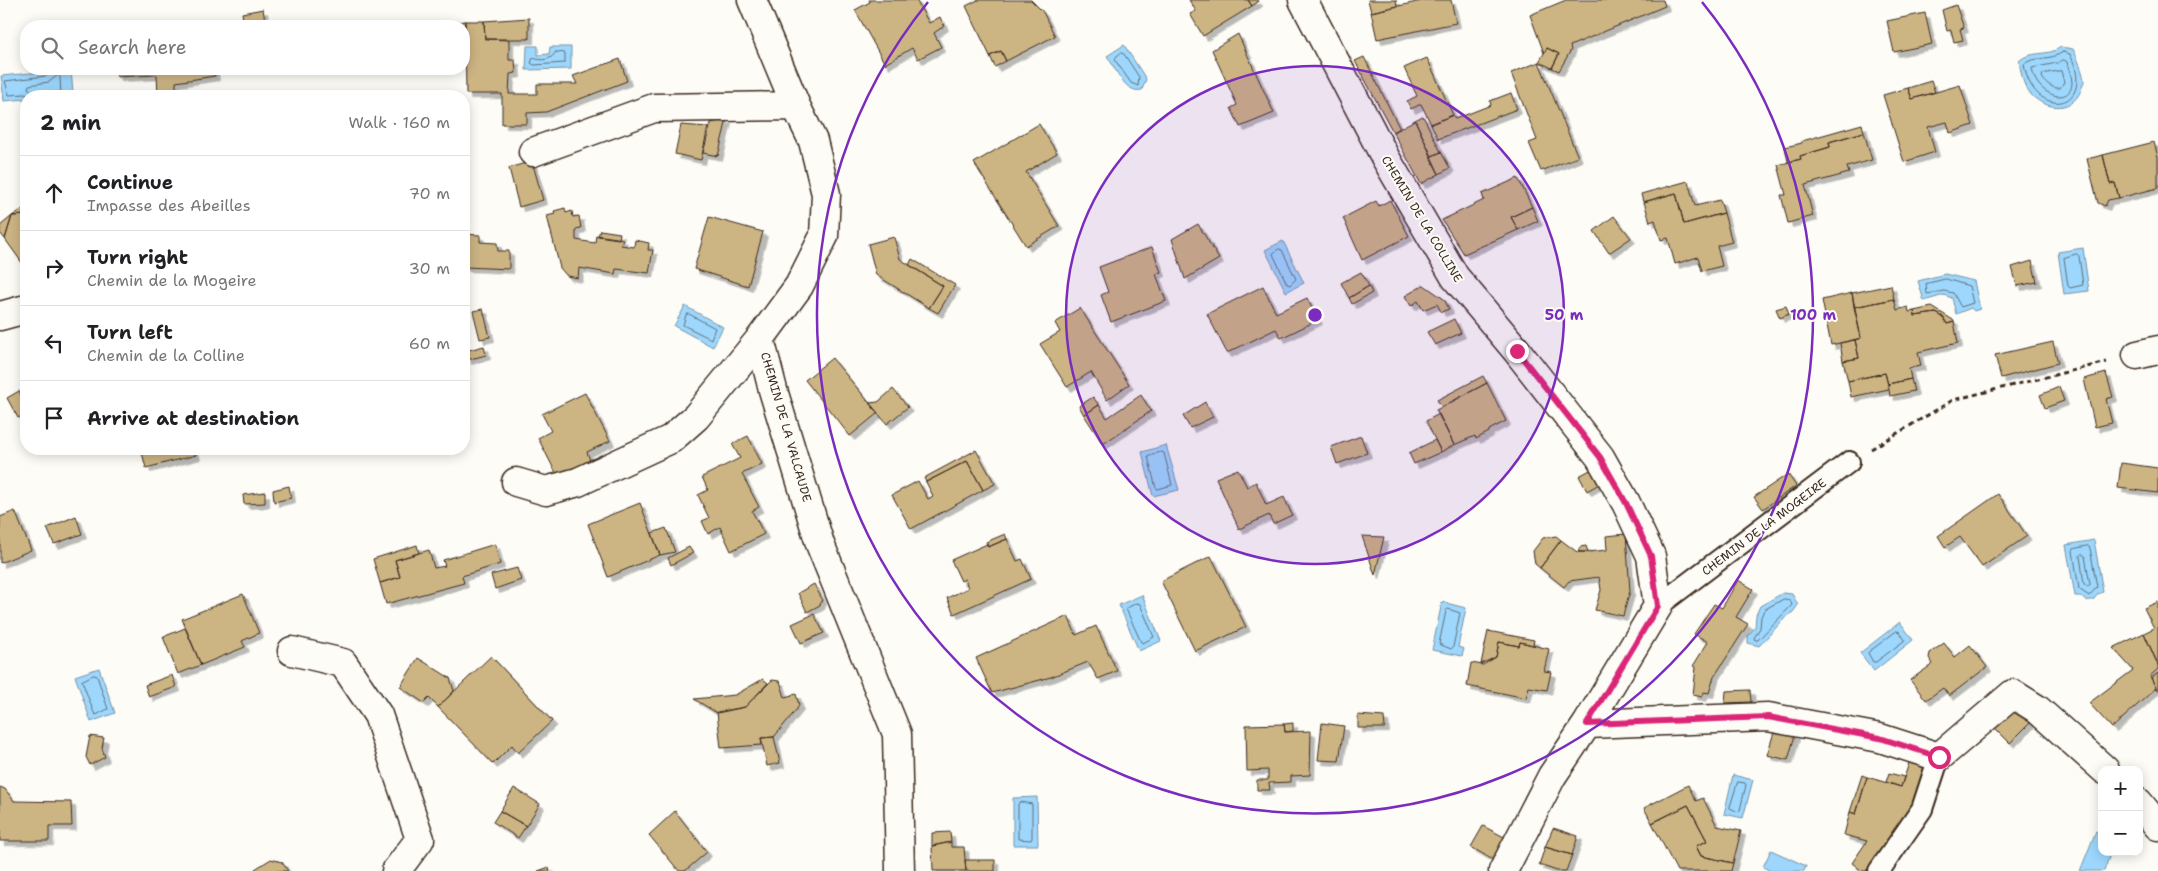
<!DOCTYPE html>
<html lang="en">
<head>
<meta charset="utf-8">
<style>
  :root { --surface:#fff; --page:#f2f2f2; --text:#202124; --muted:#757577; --line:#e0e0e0 }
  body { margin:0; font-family:"Shantell Sans",sans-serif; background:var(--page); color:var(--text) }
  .controls { position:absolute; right:15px; bottom:15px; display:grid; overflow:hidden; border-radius:10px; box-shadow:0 2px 12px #0003 }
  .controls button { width:45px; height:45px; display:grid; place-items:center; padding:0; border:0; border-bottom:1px solid var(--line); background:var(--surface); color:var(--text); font:25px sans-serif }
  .stop { position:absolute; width:15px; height:15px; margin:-11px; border:4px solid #db2777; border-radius:50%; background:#fff }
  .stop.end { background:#db2777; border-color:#fff; box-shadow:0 1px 5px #0008 }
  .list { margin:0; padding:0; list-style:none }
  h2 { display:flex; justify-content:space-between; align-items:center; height:65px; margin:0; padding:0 20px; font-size:21px }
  h2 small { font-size:16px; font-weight:400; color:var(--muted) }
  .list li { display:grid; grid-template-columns:32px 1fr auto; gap:15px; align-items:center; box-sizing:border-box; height:75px; padding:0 20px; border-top:1px solid var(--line) }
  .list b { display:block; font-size:19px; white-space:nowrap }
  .list p { margin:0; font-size:16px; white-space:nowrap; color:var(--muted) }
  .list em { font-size:16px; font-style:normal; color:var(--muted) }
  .icon { flex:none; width:28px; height:28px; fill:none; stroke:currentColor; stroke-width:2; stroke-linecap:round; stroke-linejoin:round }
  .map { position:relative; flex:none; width:2158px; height:871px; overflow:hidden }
  .search { position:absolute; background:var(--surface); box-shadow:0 2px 12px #0003; left:20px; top:20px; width:450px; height:55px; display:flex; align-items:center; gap:12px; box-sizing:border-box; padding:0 18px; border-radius:20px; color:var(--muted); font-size:19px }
  .panel { position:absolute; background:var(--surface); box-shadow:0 2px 12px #0003; left:20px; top:90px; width:450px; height:365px; border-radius:20px }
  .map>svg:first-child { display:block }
</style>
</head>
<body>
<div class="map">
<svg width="2158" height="871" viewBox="0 0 2158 871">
  <defs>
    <filter id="shadow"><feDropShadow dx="4.5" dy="4.5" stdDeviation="0" flood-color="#0004"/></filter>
  </defs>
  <rect width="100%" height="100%" fill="#fdfcf7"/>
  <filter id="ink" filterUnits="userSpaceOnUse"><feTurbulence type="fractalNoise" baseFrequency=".02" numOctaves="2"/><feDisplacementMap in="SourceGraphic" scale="10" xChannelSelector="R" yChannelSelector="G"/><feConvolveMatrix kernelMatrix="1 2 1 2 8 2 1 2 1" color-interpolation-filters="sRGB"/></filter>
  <g filter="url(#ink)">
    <path fill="#9dd7fd" stroke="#7692a4" d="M1124 45 1146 79 1142 90C1125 94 1116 69 1107 56Z
      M527 46H538V55L549 54 550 47H571V69L526 70Z
      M2061 47 2073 49C2077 57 2084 74 2084 82 2084 83 2081 89 2081 90 2072 114 2042 110 2028 91 2022 82 2021 72 2019 61 2030 50 2048 57 2061 47Z
      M71 69 73 94 26 96V99L4 101 1 76Z
      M1283 241 1304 283 1286 292 1265 250Z
      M2083 248 2089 291 2064 294 2058 252Z
      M1945 274 1974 281 1980 309 1974 311 1971 308 1956 314 1952 298 1944 295 1924 301 1918 281Z
      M685 306 723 327 713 347 674 326Z
      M464 400H468L470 421H464Z
      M1166 445 1179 490 1153 496 1142 452Z
      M2094 540 2103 592 2098 594 2094 599 2086 601 2080 596H2075L2066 545Z
      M1783 593 1792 594 1798 605 1793 612 1784 619 1759 646 1748 643V636L1755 627 1756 615 1760 606Z
      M1142 595 1161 641 1139 651 1119 605Z
      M1442 602 1466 608 1458 647 1464 649 1462 656 1432 650Z
      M1900 622 1913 640 1874 671 1860 653Z
      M99 668 115 713 91 722 75 676Z
      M1733 775 1753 780 1743 818 1724 814Z
      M1037 797 1038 845H1013V798Z
      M2096 831 2102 833V852H2111L2104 871H2080Z
      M1771 850 1806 866 1804 871H1771L1763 867Z"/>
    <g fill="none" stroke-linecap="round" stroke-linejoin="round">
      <path stroke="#626f77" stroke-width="1" d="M556 52 565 53V63L534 65 531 63 533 58C542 61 550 61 556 52Z
        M2063 52 2070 54C2098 113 2032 120 2024 64 2034 56 2051 61 2063 52Z
        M1121 53 1124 54 1139 77 1138 86 1131 83 1115 60 1116 57Z
        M2064 60 2067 62C2068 68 2072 76 2072 82 2072 107 2035 96 2032 68L2057 63Z
        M2061 71 2064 82 2060 88C2053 89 2045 83 2042 77L2043 74Z
        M30 96 25 94 9 95 5 81 46 76 50 73 51 69
        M37 96 28 88 29 85 49 82 58 75 60 77 61 96
        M1279 249 1282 250 1296 279 1290 285 1287 284 1273 254Z
        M2077 254 2079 256 2083 285 2070 288 2068 286 2064 258Z
        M1946 279 1969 286 1973 303 1961 307 1953 293 1944 291 1927 294 1926 284Z
        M689 314 715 328 711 339 683 325 686 315Z
        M1161 452 1164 453 1172 485 1158 489 1156 488 1148 457Z
        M2088 546 2090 548 2097 587 2089 596 2079 589 2073 551 2074 549Z
        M2082 554 2085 556 2090 584 2088 587 2084 584 2080 556Z
        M1784 599 1790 600 1792 605 1758 640H1755L1754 638 1760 628 1761 617 1764 610Z
        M1137 603 1140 604 1154 637 1143 643 1141 642 1126 609Z
        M1448 609 1460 613 1453 647 1451 649 1439 644 1446 611Z
        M1897 631 1900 632 1905 640 1876 662H1873L1868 653Z
        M94 675 97 676 108 709 96 715 94 713 82 681Z
        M1738 782 1745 783 1746 785 1740 810 1738 812 1730 808Z
        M1020 802 1032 804V838L1031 840 1018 839V805Z"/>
    </g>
    <path fill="#ccb483" stroke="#3b2a1e" filter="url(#shadow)" d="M869 0H916L929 23 940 17 944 26 934 33 941 47 918 59 912 48 885 64 855 10 870 2Z
      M978 0H1031L1043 12 1055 36 1006 61 1001 51 990 56 966 6Z
      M1189 0H1248L1252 6 1203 36 1190 14 1196 11Z
      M1248 0H1257L1258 2 1252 6Z
      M1368 0H1396L1397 6 1371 12Z
      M1426 0H1451L1456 23 1377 39 1371 12Z
      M1566 0H1663L1665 6 1570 46 1571 50 1559 71 1552 68 1559 54 1547 48 1544 53 1530 15Z
      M1956 5 1964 28 1960 29 1963 40 1954 42 1951 30 1947 31 1942 10Z
      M263 9 266 26H244L242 13Z
      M1925 13 1932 44 1894 52 1887 21Z
      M529 18V39H485L484 21Z
      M465 21H484L485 39 509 40V60H515L516 73 510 74 509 94H537V84H577L573 76 620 59 627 81 546 112 527 113V124H502V94H466Z
      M465 21V43H464V26H459V22Z
      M403 23 404 26H384Z
      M1238 34 1274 113 1240 127 1231 108 1237 105 1212 50Z
      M1547 48 1559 54 1552 68 1539 62Z
      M1001 51 1006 61 995 67 990 56Z
      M1364 57 1400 129 1393 132 1355 61Z
      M1427 58 1453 115 1431 124 1421 104 1411 109 1407 101 1417 96 1404 68Z
      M1539 62 1578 157 1541 171 1529 143 1537 140 1511 73Z
      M116 69H214L215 76 176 82V96H158L157 75 117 77Z
      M1931 81 1935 92 1912 99 1908 88Z
      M1960 85 1973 125 1950 133 1947 122 1928 127 1935 152 1904 162 1883 95 1908 88 1912 99Z
      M1511 93 1517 109 1438 139 1431 124 1453 115 1455 119 1491 105 1490 101Z
      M1423 116 1441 152 1432 156 1415 120Z
      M727 119 718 156 703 153 711 123Z
      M1415 120 1439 174 1421 184 1393 132Z
      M1039 124 1057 153 1026 172 1059 226 1026 246 974 163Z
      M1862 124 1864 132 1829 142 1830 147 1800 156 1801 159 1788 162 1785 147 1802 143V141Z
      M681 125 708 127 701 160 675 154Z
      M1864 132 1872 160 1847 167 1849 173 1805 185 1813 216 1788 223 1781 195H1786L1778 165 1801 159 1800 156 1830 147 1829 142Z
      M2154 142 2158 157V188L2119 198 2115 183 2110 184 2103 155Z
      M1441 152 1450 168 1439 174 1430 157Z
      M2103 155 2110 184 2115 183 2119 198 2108 200 2105 206 2098 203 2087 159Z
      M532 161 543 200 519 207 509 168Z
      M1518 178 1532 207 1511 217 1518 230 1464 254 1442 220 1484 200 1482 194Z
      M1688 181 1695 206 1720 200 1724 213 1684 224 1676 193 1643 202 1641 194Z
      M1676 193 1684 224 1724 213 1732 242 1717 246 1722 266 1702 271 1698 257 1675 264 1668 238 1661 240 1655 220 1650 222 1644 202Z
      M1390 200 1409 236 1362 260 1343 218 1376 201 1379 206Z
      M26 207V215L12 216Z
      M1532 207 1538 221 1518 230 1511 217Z
      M565 208 566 213 572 211 573 217 579 216 581 228 576 229V240L595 243 596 235 623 239 621 245 634 247 635 240 649 243 648 250H653L649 273 616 269 615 274 579 268 578 278 567 276 560 268 547 216 555 214 554 211Z
      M26 215V266L25 267 5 239 12 216Z
      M12 216 5 239 0 233V226Z
      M1614 216 1631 238 1609 253 1594 231Z
      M709 217 763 232 748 286 694 269Z
      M1198 224 1219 259 1185 279 1172 239Z
      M600 230 620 233 619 239 598 236Z
      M464 234 480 235V242L497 243 498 251H509V269L464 267Z
      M894 237 900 259 943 286 929 308 876 275 868 244Z
      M1152 247 1161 272 1156 274 1166 301 1111 322 1101 295 1108 292 1099 267Z
      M912 259 955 285 938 313 929 308 943 286 909 265Z
      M2032 261 2037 282 2017 286 2012 267Z
      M1361 272 1369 286 1349 298 1341 283Z
      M1424 285 1444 299 1449 309 1441 312 1437 304 1423 310 1418 301 1411 306 1405 296Z
      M1891 285 1894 299 1854 307 1852 293Z
      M1263 286 1276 313 1307 298 1318 320 1281 338 1276 329 1227 353 1207 314Z
      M1369 286 1372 293 1352 304 1349 298Z
      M1852 293 1861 338 1831 345 1822 300Z
      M1894 299 1897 310 1908 307 1909 312 1914 311 1915 316 1936 313 1943 317 1947 324 1954 322 1958 343 1918 352 1921 366 1909 368 1911 379 1888 384 1885 373 1848 381 1843 361 1859 358 1855 340 1861 338 1854 307Z
      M1786 306 1789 314 1780 318 1776 309Z
      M1932 307 1953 320 1954 322 1947 324 1943 317 1936 313 1915 316 1914 311Z
      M1080 308 1129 384 1107 400 1091 372 1067 387 1040 344 1060 332 1055 323Z
      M483 309 490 337 480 339 473 311Z
      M1454 319 1461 333 1435 345 1427 332Z
      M1855 340 1859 358 1843 361 1840 343Z
      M2053 342 2058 363 2001 378 1995 355Z
      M484 346 486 355 467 360 465 351Z
      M832 358 878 413 850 436 805 380Z
      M1885 373 1889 389 1851 397 1848 381Z
      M2106 373 2113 397 2106 399 2112 423 2095 427 2084 379Z
      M1483 376 1487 383 1442 407 1437 400Z
      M1911 379 1914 391 1890 396 1888 384Z
      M1487 383 1506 421 1489 430V432L1476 439 1475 436 1454 445 1436 410Z
      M2059 387 2064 401 2045 408 2040 395Z
      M893 389 908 407 887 424 869 403 878 402Z
      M19 391 26 405V414L18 418 7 398Z
      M585 393 610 441 587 452 590 460 558 477 538 438 551 431 542 414Z
      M1141 395 1151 411 1103 444 1084 415 1099 405 1107 418Z
      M1093 397 1099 405 1084 415 1079 406Z
      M1205 402 1213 417 1190 428 1183 416Z
      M1439 414 1454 445 1441 452 1426 421Z
      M748 436 762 464 742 474 759 507 752 511 764 534 731 551 720 527 708 534 702 521 709 518 698 495 708 490 702 477 740 458 732 444Z
      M1361 436 1367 453 1337 464 1331 447Z
      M1435 440 1441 452 1414 464 1409 453Z
      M141 449H194L196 455 146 468Z
      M976 450 995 484 983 490 967 461 926 482 924 478Z
      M967 461 983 490 911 529 892 495 918 481 928 499 933 496 926 482Z
      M2121 463 2158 468V493L2118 488Z
      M1594 468 1601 483 1587 491 1579 476Z
      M1238 469 1247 487 1256 482 1266 505 1284 497 1292 515 1273 524 1269 515 1239 529 1216 478Z
      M1788 474 1796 486 1763 509 1754 497Z
      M289 486 291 498 274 502 273 490Z
      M265 492V503L244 504 243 495Z
      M1998 494 2027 536 1982 567 1960 537 1945 547 1938 536Z
      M640 503 660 555 608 577 588 524Z
      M15 511 31 550 0 563V517Z
      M76 516 82 534 54 544 47 528Z
      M666 528 675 552 660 555 652 533Z
      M1005 534 1007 539 988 547 986 542Z
      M1626 534 1630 591 1623 616 1595 610 1601 590 1599 577 1569 581 1564 587 1540 568 1561 540 1577 552H1588L1607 550 1606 536Z
      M1362 536 1384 537 1375 575Z
      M1556 536 1561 540 1540 568 1535 564 1533 551 1543 538Z
      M1007 539 1017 561 1022 559 1031 579 954 614 947 598 968 588 965 579 961 581 951 560 987 544 988 547Z
      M495 544 500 564 462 576 464 583 386 604 380 583 400 577 395 560 429 550 434 568 445 566 443 560Z
      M417 545 419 553 395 560 400 577 380 583 373 559Z
      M1586 546 1588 552H1578L1580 547Z
      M689 547 693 553 671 565 668 558Z
      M1211 556 1246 627 1195 651 1161 581Z
      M517 568 521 580 495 589 491 575Z
      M1738 580 1753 589 1736 617 1748 624 1714 677 1709 693 1704 692 1702 697 1693 695 1696 667 1693 666 1708 642 1694 634 1714 604 1722 608Z
      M814 584 822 599 820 605 807 612 798 593Z
      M243 594 259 633 242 641 245 647 201 665 182 619Z
      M2158 602V665L2144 633 2154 628 2144 608Z
      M814 614 824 633 801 643 792 624Z
      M1068 616 1076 635 1096 626 1117 671 1098 679 1088 662 1051 677 992 693 976 658Z
      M185 628 201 665 178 674 163 637Z
      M1488 631 1534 640 1533 645 1520 642 1519 646 1499 642 1496 657 1481 664Z
      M2144 633 2158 665V669L2150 676 2156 688 2112 728 2089 703 2133 670 2113 648Z
      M1499 642 1519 646 1520 642 1549 649 1544 671 1551 672 1547 690 1529 687 1526 698 1467 686 1471 663 1483 665 1496 657Z
      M1944 643 1955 657 1970 645 1987 667 1949 696 1943 688 1926 700 1910 680 1933 664 1929 658 1930 653Z
      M491 656 552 721 518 753 512 745 493 764 438 707Z
      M418 658 450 678 454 691 438 707 429 698 424 703 400 687Z
      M2158 673V691L2151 678Z
      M172 675 176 687 149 697 145 685Z
      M763 679 768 683 745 707 717 713 694 699 735 695Z
      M772 680 780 681 785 697 796 694 799 705 797 709 774 737 761 738 762 745 721 748 717 712 745 707Z
      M1750 690 1751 702 1725 703 1726 691Z
      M2019 706 2036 717 2010 743 1993 726Z
      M1358 715 1384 717 1385 728H1358Z
      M1293 723V731L1285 732 1284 724Z
      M1322 723 1344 726 1339 761 1318 760Z
      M1284 724 1285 732 1311 731 1310 775 1291 776V782L1269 783 1270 790H1257V780H1268V770L1247 771 1246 725Z
      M1775 729 1795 735 1788 760 1767 755Z
      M90 736 104 738 102 748 105 757 90 765 86 757Z
      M774 737 780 763 767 766 761 738Z
      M1910 760 1927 770 1913 806 1866 871H1862L1852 863 1867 841 1844 835 1850 812 1856 814 1867 777 1901 787Z
      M1889 773 1904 777 1901 787 1886 782Z
      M1862 775 1867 777 1856 814 1850 812Z
      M1688 785 1696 801 1703 798 1717 826 1741 831 1733 863 1701 856 1696 846 1707 841 1688 805 1652 823 1644 808Z
      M0 787 5 789 14 801 71 802 72 826H49V841H0Z
      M514 788 540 804 526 826 500 811Z
      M1688 805 1707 841 1696 846 1701 856 1733 863 1731 871H1677L1652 823Z
      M500 811 526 826 518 838 493 822Z
      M675 811 707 852 685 871H679L649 835Z
      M1483 826 1506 838 1493 860 1471 847Z
      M1553 828 1578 836 1572 855 1545 847Z
      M950 832 951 842 932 846V833Z
      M951 842V847H964L966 871H933L932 846Z
      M1545 847 1572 855 1566 871H1557L1539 865Z
      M271 859 282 862 288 871H256L255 869Z
      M965 860H995V871H966Z
      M549 867 550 871H538L541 870Z"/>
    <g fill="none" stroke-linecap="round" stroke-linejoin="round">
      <g stroke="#3b2a1e" stroke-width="24">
        <path id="lane" d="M1658 606 1849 462
          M1879 871 1922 809 1939 757"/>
      </g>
      <g stroke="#3b2a1e" stroke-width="31">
        <path id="street" d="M752 0 796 106 813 141 826 194 824 236 799 286 760 339 773 390 820 544 897 734 900 871
          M1303 0 1385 157 1455 277 1517 351 1600 457 1626 503 1651 556 1658 606 1587 724 1552 776 1503 871
          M533 152 654 108 796 106
          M0 316 26 309
          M2137 355 2158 350
          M516 482 546 491 578 482 671 439 696 417 760 339
          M292 651 343 663 378 715 420 839 396 871
          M1587 724 1768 717 1880 738 1939 757 2013 694 2037 709 2105 770
          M2139 803 2158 826"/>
      </g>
      <path stroke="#3b2a1e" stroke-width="3" stroke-dasharray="5 4" stroke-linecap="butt" d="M1871 449 1953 400 2107 362"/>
      <use href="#lane" stroke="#fdfcf7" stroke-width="20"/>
      <use href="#street" stroke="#fdfcf7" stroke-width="28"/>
    </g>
  </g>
  <g fill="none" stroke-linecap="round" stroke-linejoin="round" filter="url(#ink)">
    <path stroke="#db2777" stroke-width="6" d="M1517 351 1600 457 1626 503 1651 556 1658 606 1587 724 1768 717 1880 738 1939 757"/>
  </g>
  <circle cx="1315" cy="315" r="249" fill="#7b2cbf" fill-opacity=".12"/>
  <g fill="none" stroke="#7b2cbf" stroke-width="2.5">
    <circle cx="1315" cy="315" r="249"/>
    <path d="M1702 2A498 498 0 1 1 928 2"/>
  </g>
  <g text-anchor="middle" stroke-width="4" stroke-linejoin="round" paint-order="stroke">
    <g font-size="12" fill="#3b2a1e" stroke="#fdfcf7">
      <text transform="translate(1422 219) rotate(59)" y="4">CHEMIN DE LA COLLINE</text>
      <text transform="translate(786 427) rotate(74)" y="4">CHEMIN DE LA VALCAUDE</text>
      <text transform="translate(1764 527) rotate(-37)" y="4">CHEMIN DE LA MOGEIRE</text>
    </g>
  </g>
  <circle cx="1315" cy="315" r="8" fill="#7b2cbf" stroke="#fdfcf7" stroke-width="2.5"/>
  <g font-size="15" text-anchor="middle" font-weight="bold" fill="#7b2cbf" stroke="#fdfcf7" stroke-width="4" stroke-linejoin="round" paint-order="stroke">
    <text x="1564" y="320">50 m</text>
    <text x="1813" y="320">100 m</text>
  </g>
</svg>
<div class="controls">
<button>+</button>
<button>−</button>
</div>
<div class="stop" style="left:1939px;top:757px"></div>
<div class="stop end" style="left:1517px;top:351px"></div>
<div class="search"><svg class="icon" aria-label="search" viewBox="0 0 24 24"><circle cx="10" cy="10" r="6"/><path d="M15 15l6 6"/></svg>Search here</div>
<section class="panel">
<h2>2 min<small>Walk · 160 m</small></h2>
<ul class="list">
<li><svg class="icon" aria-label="ahead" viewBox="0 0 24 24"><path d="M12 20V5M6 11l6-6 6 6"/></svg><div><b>Continue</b><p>Impasse des Abeilles</p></div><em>70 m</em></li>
<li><svg class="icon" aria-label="right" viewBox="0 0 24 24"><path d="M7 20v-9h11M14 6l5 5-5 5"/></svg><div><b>Turn right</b><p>Chemin de la Mogeire</p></div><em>30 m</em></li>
<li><svg class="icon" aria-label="left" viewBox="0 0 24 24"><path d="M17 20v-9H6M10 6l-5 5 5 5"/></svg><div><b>Turn left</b><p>Chemin de la Colline</p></div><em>60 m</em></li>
<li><svg class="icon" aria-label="arrive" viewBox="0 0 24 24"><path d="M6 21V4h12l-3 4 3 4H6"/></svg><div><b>Arrive at destination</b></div></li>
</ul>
</section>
</div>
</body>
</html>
